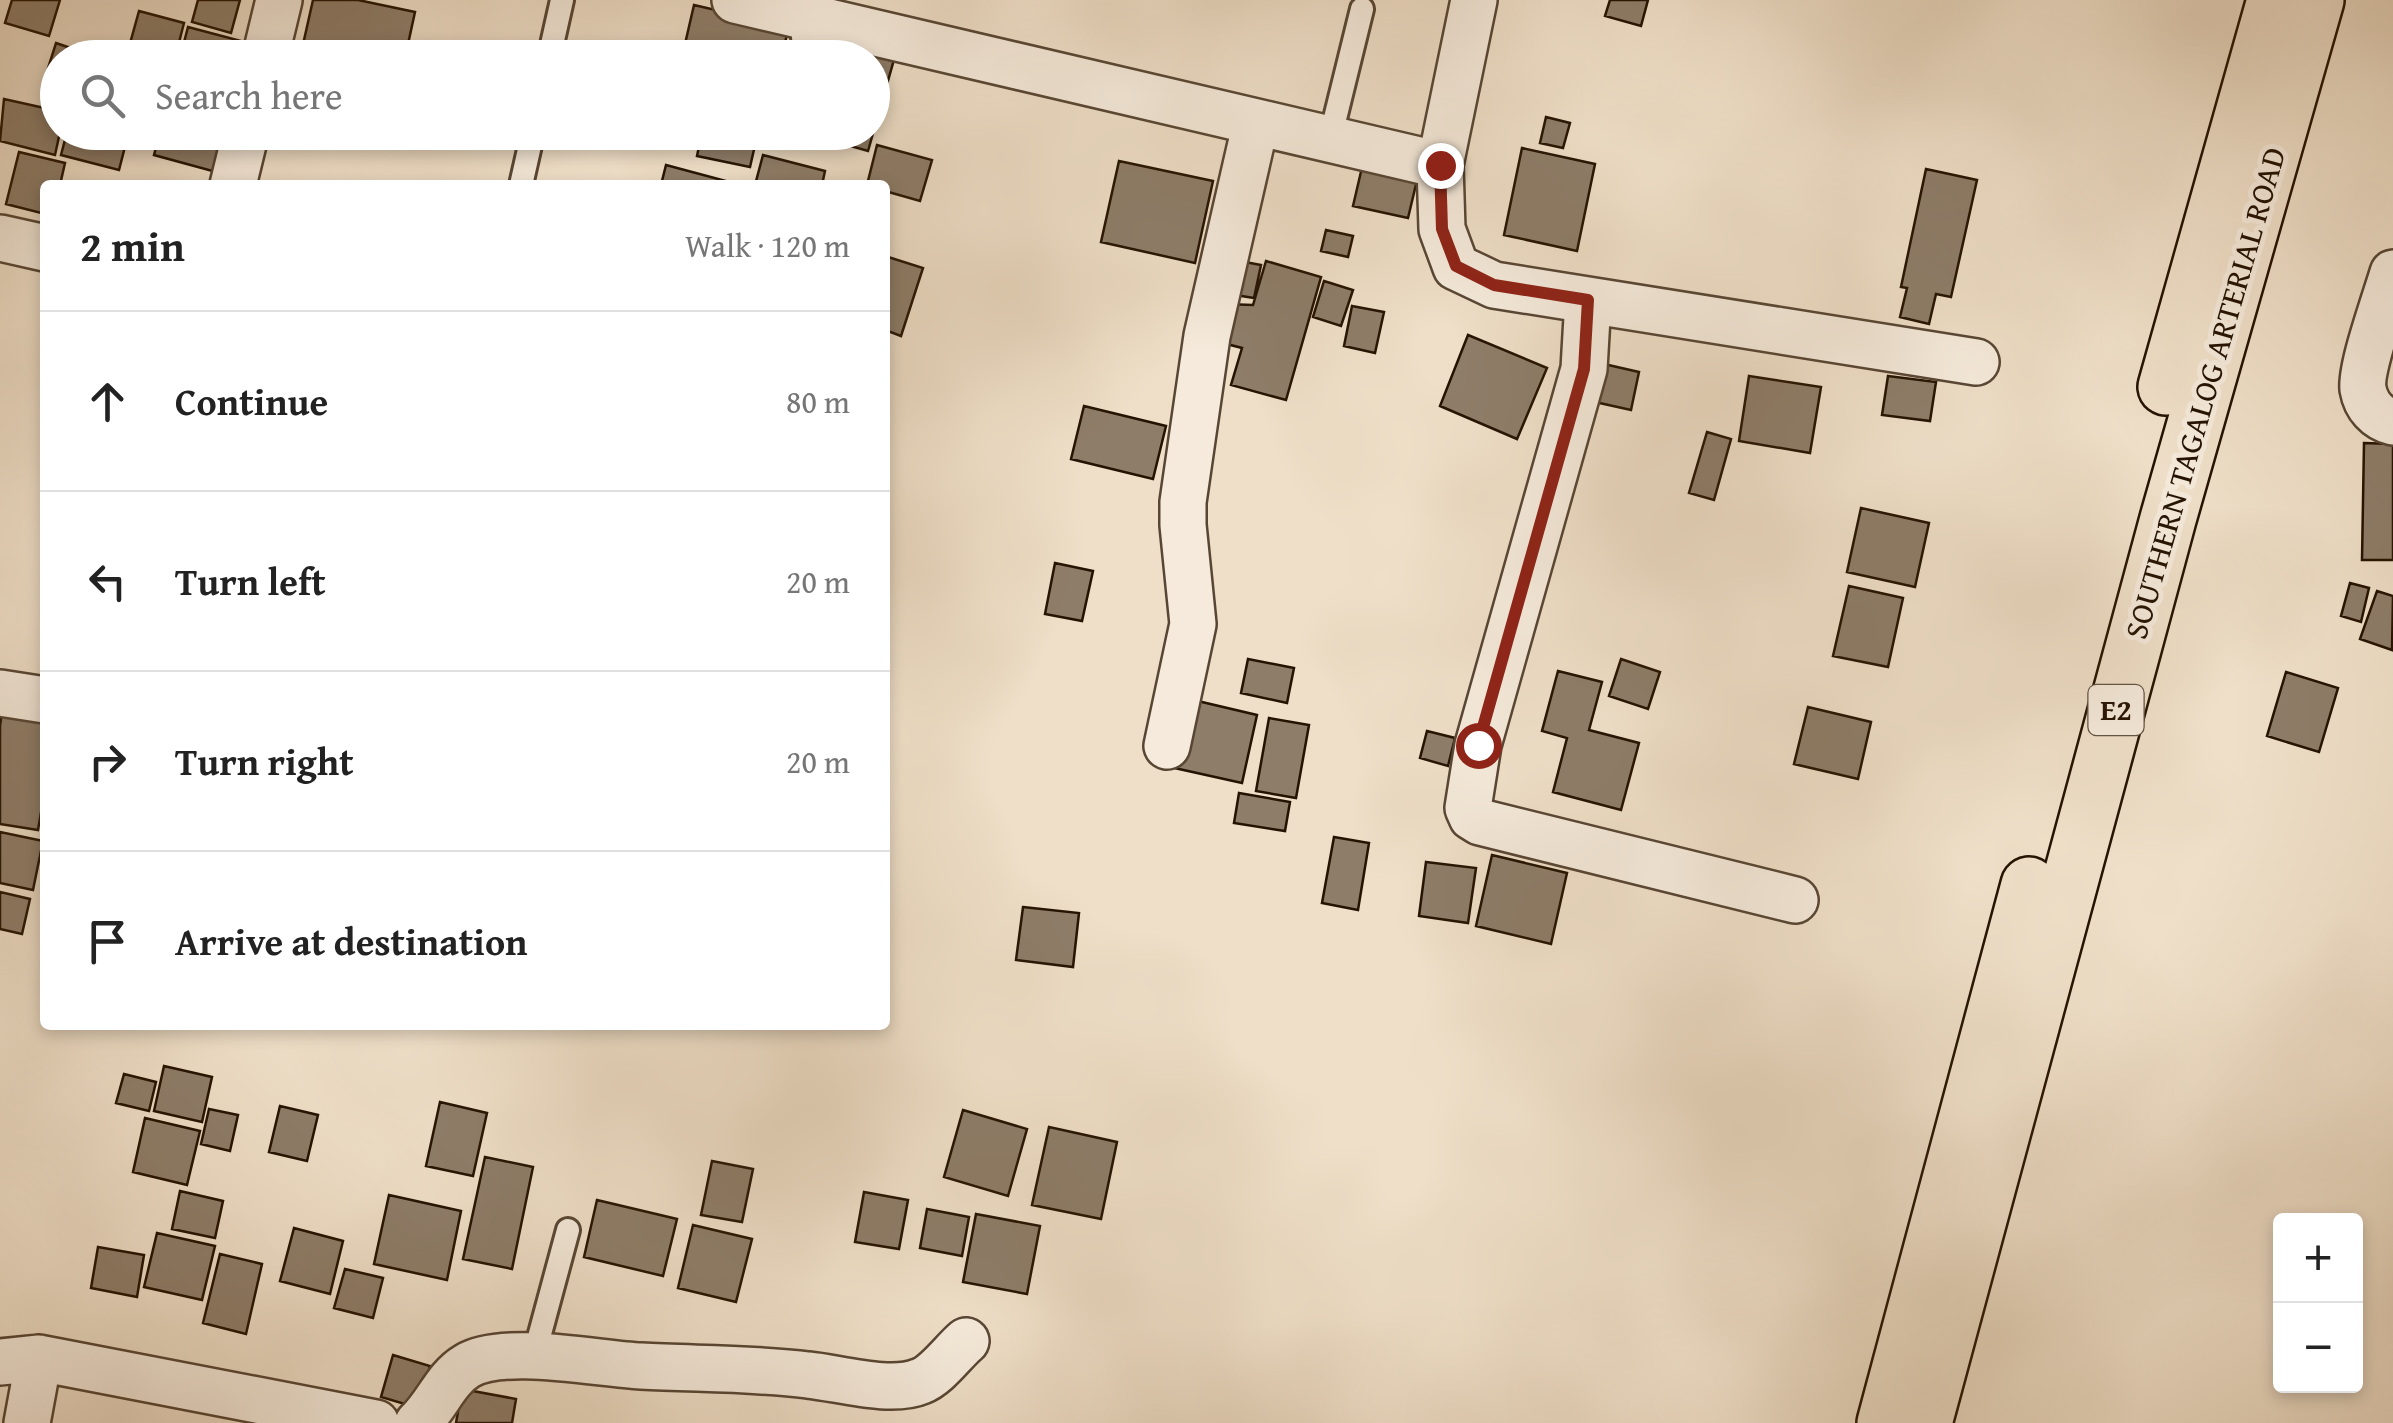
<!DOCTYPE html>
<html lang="en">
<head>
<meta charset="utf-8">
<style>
  :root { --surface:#fff; --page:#f6f6f6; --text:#222; --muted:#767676; --line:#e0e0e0 }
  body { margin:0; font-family:"Gentium Book Plus",serif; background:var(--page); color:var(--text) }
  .controls { position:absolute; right:30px; bottom:30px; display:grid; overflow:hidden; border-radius:10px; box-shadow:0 5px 15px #0003 }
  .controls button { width:90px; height:90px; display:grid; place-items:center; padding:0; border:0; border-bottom:2px solid var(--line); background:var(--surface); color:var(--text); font:50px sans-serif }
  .stop { position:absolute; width:30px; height:30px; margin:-22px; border:8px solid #8f2418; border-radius:50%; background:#fff }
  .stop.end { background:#8f2418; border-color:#fff; box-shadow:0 2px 10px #0008 }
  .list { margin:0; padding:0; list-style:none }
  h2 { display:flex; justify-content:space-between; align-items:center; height:130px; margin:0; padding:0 40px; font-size:42px }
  h2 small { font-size:32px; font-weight:400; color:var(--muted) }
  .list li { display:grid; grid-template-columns:65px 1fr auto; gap:30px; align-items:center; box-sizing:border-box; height:180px; padding:0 40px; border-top:2px solid var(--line) }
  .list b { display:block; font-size:38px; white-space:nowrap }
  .list em { font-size:32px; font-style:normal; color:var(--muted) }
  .icon { flex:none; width:55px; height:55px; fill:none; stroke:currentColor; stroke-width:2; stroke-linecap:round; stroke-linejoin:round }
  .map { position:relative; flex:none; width:2393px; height:1423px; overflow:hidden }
  .search { position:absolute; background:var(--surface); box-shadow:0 5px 15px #0003; left:40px; top:40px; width:850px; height:110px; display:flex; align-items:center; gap:25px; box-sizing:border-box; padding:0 35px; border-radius:55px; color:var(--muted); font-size:38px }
  .panel { position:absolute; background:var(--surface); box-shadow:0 5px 15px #0003; left:40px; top:180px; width:850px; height:850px; border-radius:10px }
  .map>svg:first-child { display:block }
</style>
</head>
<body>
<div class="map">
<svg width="2393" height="1423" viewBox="0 0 2393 1423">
  <rect width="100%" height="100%" fill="#efdfc8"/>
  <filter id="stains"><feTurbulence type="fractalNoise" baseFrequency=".002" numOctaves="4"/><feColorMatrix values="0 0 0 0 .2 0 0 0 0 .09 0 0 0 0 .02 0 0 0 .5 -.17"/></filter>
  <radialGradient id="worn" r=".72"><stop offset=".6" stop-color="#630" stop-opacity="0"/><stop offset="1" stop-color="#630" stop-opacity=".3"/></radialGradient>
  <path fill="#8e7d69" stroke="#251302" stroke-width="2.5" d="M12 0H60L49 36 5 23Z
    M198 0H240L231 33 192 22Z
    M313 0H358L415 12 405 58H385L304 40Z
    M1610 0H1648L1641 26 1605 16Z
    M694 5 789 27 781 58 682 57Z
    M139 11 184 23 175 58H126Z
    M188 27 260 46 257 58H180Z
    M846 42 895 56 868 151 819 137 820 132H872V58H841Z
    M56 43 100 58H58V89L43 84Z
    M305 46 353 58H303Z
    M465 47 523 58H463Z
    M4 99 58 111 60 132 55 155 0 141Z
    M1546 117 1570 123 1563 148 1540 143Z
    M67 132 128 135 119 170 61 155Z
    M160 132H226L216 172 154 155Z
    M702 132H758L750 167 697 156Z
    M877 145 932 160 920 201 885 191V185H867Z
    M1522 148 1595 164 1577 251 1504 235Z
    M19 152 65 163 60 185H45V214L6 204Z
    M763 155 825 171 822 185H755Z
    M1119 161 1213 181 1195 263 1101 242Z
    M1363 163 1418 176 1408 218 1353 206Z
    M666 165 726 181 724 185H661Z
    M1926 169 1977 180 1951 297 1936 294 1929 324 1900 317 1907 288 1901 287Z
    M1326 230 1353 236 1348 257 1321 251Z
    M885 256 923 268 901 336 885 330Z
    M1229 259 1261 265 1254 298 1223 293Z
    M1266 261 1321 277 1286 400 1231 385 1242 348 1215 341 1225 304 1253 305Z
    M1324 281 1353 290 1341 326 1313 317Z
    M1352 306 1384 312 1375 353 1344 346Z
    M1468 335 1547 368 1517 439 1440 406Z
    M1604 364 1639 372 1631 410 1595 402Z
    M1749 376 1821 387 1810 453 1739 441Z
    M1888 376 1936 382 1930 421 1882 415Z
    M1084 406 1166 426 1153 479 1071 459Z
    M1707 432 1731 439 1714 500 1689 493Z
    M2364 443 2393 444V560H2362Z
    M1861 508 1929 523 1915 587 1847 572Z
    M1055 563 1093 571 1082 621 1045 614Z
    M2350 583 2369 588 2361 622 2341 616Z
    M1849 586 1903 598 1888 667 1833 656Z
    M2377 591 2393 596 2392 650 2360 639Z
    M1248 659 1294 668 1287 703 1241 693Z
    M1621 659 1660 672 1648 709 1609 696Z
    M1558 671 1602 682 1589 730 1639 743 1621 810 1553 792 1567 738 1542 731Z
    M2286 672 2338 688 2319 752 2267 736Z
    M1185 698 1257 715 1242 783 1170 767Z
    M3 705 45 711V789L38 830 0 824V726Z
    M1808 707 1871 722 1858 779 1794 764Z
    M1269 718 1309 725 1296 798 1256 791Z
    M1427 731 1455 738 1448 766 1420 758Z
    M1239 793 1290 802 1285 831 1234 823Z
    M0 832 43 841 33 890 0 883Z
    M1334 837 1369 843 1358 910 1322 903Z
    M1492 855 1567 873 1551 944 1476 926Z
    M1426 862 1476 868 1468 923 1419 916Z
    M0 892 30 899 22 934 0 929Z
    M1023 907 1079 913 1073 967 1016 960Z
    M164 1066 212 1077 202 1122 154 1111Z
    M124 1074 156 1082 149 1111 116 1103Z
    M440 1102 487 1113 473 1176 426 1166Z
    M280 1106 318 1115 307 1161 269 1152Z
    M209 1109 238 1115 230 1151 201 1144Z
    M963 1110 1027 1129 1008 1196 944 1177Z
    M145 1118 200 1131 187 1185 133 1172Z
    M1049 1127 1117 1142 1101 1219 1032 1205Z
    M485 1157 533 1167 512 1269 463 1259Z
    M712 1161 753 1169 742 1222 701 1215Z
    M180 1191 223 1201 215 1238 172 1229Z
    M864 1192 908 1200 899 1249 855 1242Z
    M389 1195 461 1211 447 1280 374 1264Z
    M597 1200 677 1219 663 1276 584 1257Z
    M927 1209 969 1217 962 1256 920 1248Z
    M976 1214 1040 1226 1027 1294 963 1282Z
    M693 1225 752 1239 736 1302 678 1288Z
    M294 1228 343 1241 330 1294 280 1281Z
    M157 1233 215 1246 202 1300 144 1287Z
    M98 1247 144 1255 137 1297 91 1288Z
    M220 1254 262 1264 246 1334 203 1323Z
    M345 1269 383 1278 373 1318 334 1308Z
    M393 1355 430 1366 418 1408 381 1397Z
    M462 1389 516 1399 512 1423H456Z"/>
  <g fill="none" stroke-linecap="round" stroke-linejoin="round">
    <g stroke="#584634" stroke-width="28">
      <path id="lane" d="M801 16 805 58
        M549 58 562 0
        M1330 139 1362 9
        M521 185 533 132
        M534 1356 568 1230"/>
    </g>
    <g stroke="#584634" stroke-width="50">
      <path id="street" d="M735 0 1440 165 1442 229 1456 267 1494 285 1976 362
        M265 58 279 0
        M1440 165 1474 0
        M233 185 246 132
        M0 238 45 248
        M2393 273C2386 297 2360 369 2363 389 2366 406 2377 418 2393 422
        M1588 300 1584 369 1478 745 1468 808 1472 817 1480 822 1795 900
        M0 693 45 700
        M1167 746 1193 624 1183 525V502L1207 336 1256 122
        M0 1362 39 1358 376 1423
        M27 1423 39 1358
        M418 1423C437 1406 445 1379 467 1366 503 1344 598 1364 641 1366 696 1369 753 1368 808 1375 839 1378 891 1394 921 1381 937 1375 953 1352 966 1341"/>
    </g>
    <g stroke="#251302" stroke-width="60">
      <path id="highway" d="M2166 387 2275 0
        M1885 1423 2029 885
        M1924 1423 2168 519 2316 0"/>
    </g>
    <use href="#lane" stroke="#f5eadb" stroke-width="22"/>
    <use href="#street" stroke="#f5eadb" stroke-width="45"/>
    <use href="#highway" stroke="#efdfc8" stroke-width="55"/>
  </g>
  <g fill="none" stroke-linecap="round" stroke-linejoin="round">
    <path stroke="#8f2418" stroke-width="12" d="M1440 165 1442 229 1456 266 1494 285 1588 300 1584 369 1478 745"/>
  </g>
  <g text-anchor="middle" stroke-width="10" stroke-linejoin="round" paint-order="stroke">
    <rect fill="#f5eadb" stroke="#635443" stroke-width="2.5" x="2088.5" y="685" width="55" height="50" rx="8"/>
    <g font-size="30" font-weight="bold" fill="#251302">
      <text x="2116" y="720">E2</text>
    </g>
    <g font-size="32" fill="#251302" stroke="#f5eadb">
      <text transform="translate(2205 393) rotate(-74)" y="11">SOUTHERN TAGALOG ARTERIAL ROAD</text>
    </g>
  </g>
  <rect width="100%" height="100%" filter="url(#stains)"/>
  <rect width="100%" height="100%" fill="url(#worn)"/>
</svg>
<div class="controls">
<button>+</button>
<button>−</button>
</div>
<div class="stop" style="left:1478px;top:745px"></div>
<div class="stop end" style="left:1440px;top:165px"></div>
<div class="search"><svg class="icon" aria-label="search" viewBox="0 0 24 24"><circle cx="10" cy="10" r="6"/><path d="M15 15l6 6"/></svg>Search here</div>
<section class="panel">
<h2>2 min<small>Walk · 120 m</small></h2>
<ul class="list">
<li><svg class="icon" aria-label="ahead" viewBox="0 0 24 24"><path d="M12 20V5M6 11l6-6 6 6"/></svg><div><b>Continue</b></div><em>80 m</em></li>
<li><svg class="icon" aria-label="left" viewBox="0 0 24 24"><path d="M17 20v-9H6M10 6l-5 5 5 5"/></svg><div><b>Turn left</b></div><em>20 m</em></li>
<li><svg class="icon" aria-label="right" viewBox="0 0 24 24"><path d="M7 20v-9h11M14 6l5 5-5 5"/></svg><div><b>Turn right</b></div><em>20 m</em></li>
<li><svg class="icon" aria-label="arrive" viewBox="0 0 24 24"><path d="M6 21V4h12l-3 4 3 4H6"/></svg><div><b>Arrive at destination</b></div></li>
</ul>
</section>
</div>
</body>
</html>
